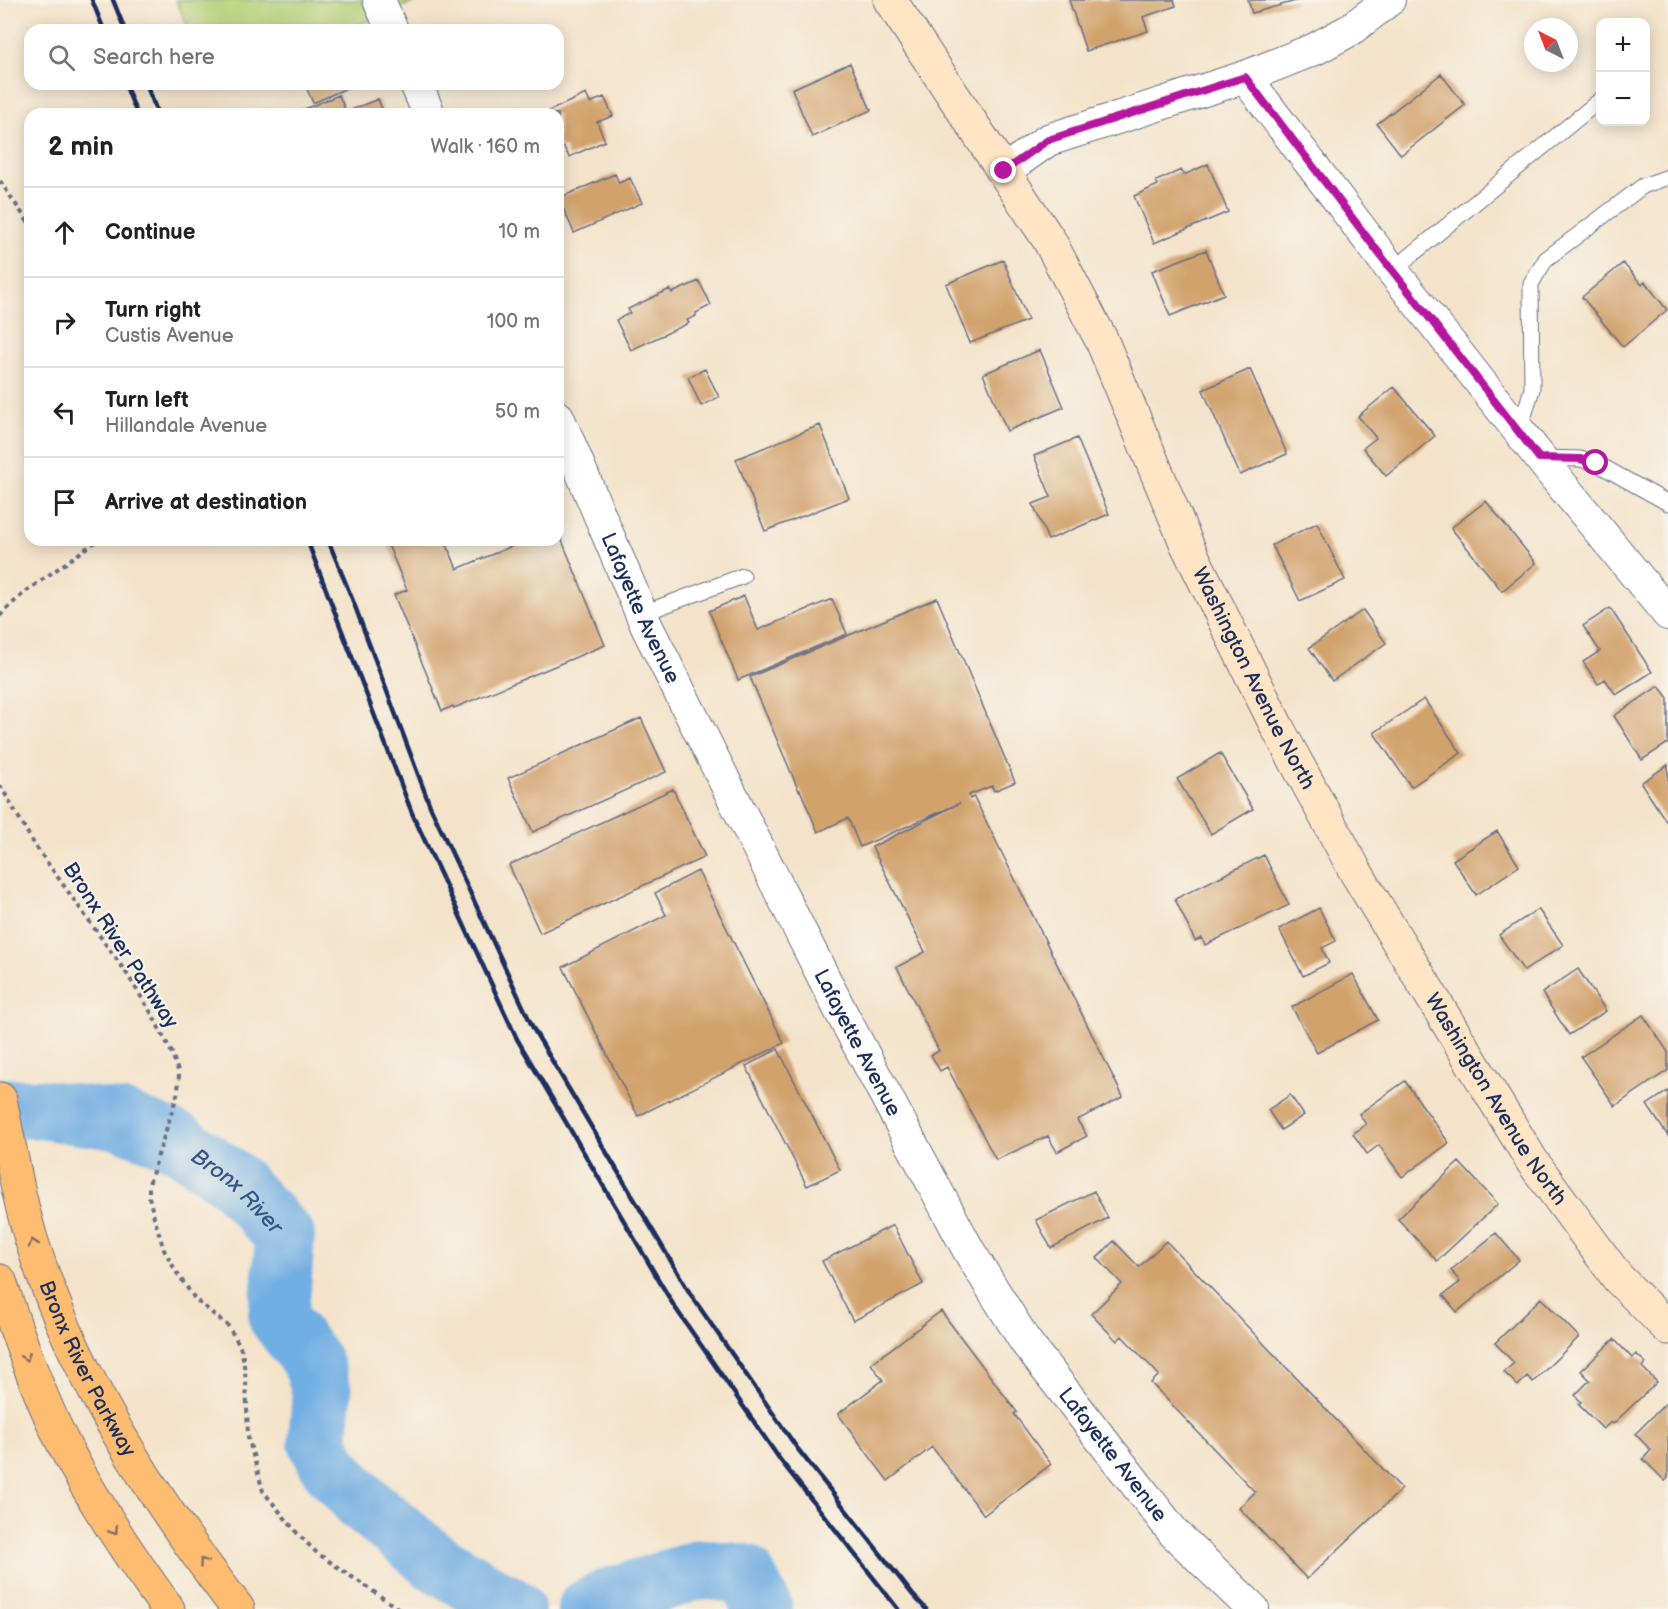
<!DOCTYPE html>
<html lang="en">
<head>
<meta charset="utf-8">
<style>
  :root { --surface:#fff; --page:#f6f6f6; --text:#202124; --muted:#757577; --line:#e0e0e0 }
  body { margin:0; font-family:"Balsamiq Sans",sans-serif; background:var(--page); color:var(--text) }
  .controls { position:absolute; right:18px; top:18px; display:grid; overflow:hidden; border-radius:12px; box-shadow:0 3px 15px #0003 }
  .controls button { width:54px; height:54px; display:grid; place-items:center; padding:0; border:0; border-bottom:2px solid var(--line); background:var(--surface); color:var(--text); font:30px sans-serif }
  .compass { position:absolute; left:1524px; top:18px; width:54px; height:54px; border-radius:50%; background:var(--surface); box-shadow:0 3px 15px #0003; rotate:318deg }
  .stop { position:absolute; width:18px; height:18px; margin:-14px; border:4px solid #b5179e; border-radius:50%; background:#fff }
  .stop.end { background:#b5179e; border-color:#fff; box-shadow:0 2px 6px #0008 }
  .list { margin:0; padding:0; list-style:none }
  h2 { display:flex; justify-content:space-between; align-items:center; height:78px; margin:0; padding:0 24px; font-size:26px }
  h2 small { font-size:20px; font-weight:400; color:var(--muted) }
  .list li { display:grid; grid-template-columns:39px 1fr auto; gap:18px; align-items:center; box-sizing:border-box; height:90px; padding:0 24px; border-top:2px solid var(--line) }
  .list b { display:block; font-size:22px; white-space:nowrap }
  .list p { margin:0; font-size:20px; white-space:nowrap; color:var(--muted) }
  .list em { font-size:20px; font-style:normal; color:var(--muted) }
  .icon { flex:none; width:33px; height:33px; fill:none; stroke:currentColor; stroke-width:2; stroke-linecap:round; stroke-linejoin:round }
  .map { position:relative; flex:none; width:1668px; height:1609px; overflow:hidden }
  .search { position:absolute; background:var(--surface); box-shadow:0 3px 15px #0003; left:24px; top:24px; width:540px; height:66px; display:flex; align-items:center; gap:15px; box-sizing:border-box; padding:0 21px; border-radius:18px; color:var(--muted); font-size:22px }
  .panel { position:absolute; background:var(--surface); box-shadow:0 3px 15px #0003; left:24px; top:108px; width:540px; height:438px; border-radius:18px }
  .map>svg:first-child { display:block }
</style>
</head>
<body>
<div class="map">
<svg width="1668" height="1609" viewBox="0 0 1668 1609">
  <rect width="100%" height="100%" fill="#f7f3e8"/>
  <filter id="ink" filterUnits="userSpaceOnUse"><feTurbulence type="fractalNoise" baseFrequency=".0167" numOctaves="2"/><feDisplacementMap in="SourceGraphic" scale="12" xChannelSelector="R" yChannelSelector="G"/><feConvolveMatrix kernelMatrix="1 2 1 2 8 2 1 2 1" color-interpolation-filters="sRGB"/></filter>
  <filter id="wash" filterUnits="userSpaceOnUse"><feTurbulence type="fractalNoise" baseFrequency=".008" numOctaves="4" result="noise"/><feDisplacementMap in="SourceGraphic" scale="24" xChannelSelector="R" yChannelSelector="G"/><feGaussianBlur stdDeviation="1.35" result="paint"/><feColorMatrix in="noise" values="0 0 0 0 0 0 0 0 0 0 0 0 0 0 0 0 0 1.4 0 .05"/><feComposite in="paint" operator="in"/></filter>
  <g filter="url(#wash)">
    <rect width="100%" height="100%" fill="#f4e3ca"/>
    <path fill="#b2cf75" stroke="#667f6a" stroke-width="1.5" d="M176 0H419L345 30H189Z"/>
    <g fill="none" stroke-linecap="round" stroke-linejoin="round">
      <g stroke="#71aee3" stroke-width="60">
        <path id="s1" d="M0 1108 39 1109 123 1121 180 1143 234 1181 285 1236 281 1289 278 1317 312 1362 322 1392 318 1442 330 1467 361 1501 434 1561 515 1609"/>
        <path d="M587 1609 609 1598 701 1569 745 1574 763 1609"/>
      </g>
    </g>
    <g id="blocks">
      <path fill="#d2a26d" d="M1069 0H1174L1176 6 1143 17 1148 31 1086 51Z
        M1248 0H1296V1L1252 13Z
        M850 63 871 110 812 137 792 89Z
        M1441 74 1465 105 1401 155 1377 124Z
        M305 84H356L313 103Z
        M586 94 590 103 604 97 613 116 597 122 605 141 569 157 564 147 561 148 558 142V114H550L549 111Z
        M339 95 346 112 378 99 384 114H292Z
        M1208 164 1228 212 1154 243 1134 196 1158 185 1156 181 1181 170 1184 175Z
        M615 174 619 183 630 178 642 203 574 233 559 198Z
        M1206 250 1224 294 1170 316 1152 271Z
        M1003 260 1028 320 970 343 946 284Z
        M1623 263 1642 285 1645 282 1667 310 1623 347 1582 297Z
        M699 281 711 305 696 313V316L687 320 689 323 631 350 616 320 630 313 628 309 670 289 672 293Z
        M1040 350 1064 407 1007 431 983 374Z
        M705 369 719 397 701 406 688 377Z
        M1250 369 1287 454 1240 475 1203 390Z
        M1394 387 1435 436 1386 476 1363 448 1376 438 1358 416Z
        M820 425 849 498 765 531 736 459Z
        M1077 438 1109 514 1048 540 1033 504 1051 497 1034 456Z
        M1486 501 1536 563 1502 591 1451 528Z
        M1317 523 1345 580 1300 601 1272 545Z
        M558 531 605 645 454 708 453 706 442 711 394 595 407 590 386 540H445L457 569 527 540H558Z
        M744 596 758 630 832 599 847 634 738 680 709 611Z
        M937 598 1015 782 994 791 992 786 969 795 970 799 974 797 1123 1097 1077 1120 1087 1136 1057 1152 1048 1136 996 1160 947 1067 940 1071 931 1055 939 1051 897 967 925 952 872 847 960 803 860 847 848 818 818 832 800 790 799 791 750 677Z
        M1610 608 1652 672 1616 695 1605 679 1598 684 1583 662 1600 651 1583 626Z
        M1363 610 1386 643 1332 681 1309 648Z
        M1659 686 1668 698V743L1642 760 1614 716Z
        M1424 699 1461 753 1411 787 1374 733Z
        M641 718 666 772 533 832 508 778Z
        M1220 753 1253 809 1211 834 1177 779Z
        M1668 765V819L1666 821 1641 783Z
        M673 789 705 857 540 933 509 865Z
        M1497 831 1519 866 1476 895 1453 860Z
        M1264 855 1289 905 1205 945 1202 938 1195 941 1175 899Z
        M698 871 784 1043 638 1116 563 967 666 915 655 893Z
        M1319 908 1336 941 1322 948 1329 963 1303 976 1279 929Z
        M1538 909 1563 945 1524 971 1499 935Z
        M1578 969 1606 1011 1569 1035 1542 993Z
        M1353 974 1378 1020 1317 1053 1292 1007Z
        M1643 1015 1668 1052V1070L1615 1106 1581 1057Z
        M778 1049 840 1170 807 1186 746 1066Z
        M1405 1081 1449 1143 1402 1177 1379 1145 1367 1154 1353 1134 1366 1124 1359 1114Z
        M1668 1091V1136L1647 1105Z
        M1290 1095 1304 1115 1281 1130 1268 1110Z
        M1459 1162 1498 1204 1437 1261 1398 1219Z
        M1094 1191 1108 1218 1051 1248 1036 1220Z
        M893 1225 923 1284 853 1321 822 1261Z
        M1496 1233 1519 1260 1457 1312 1443 1295 1460 1282 1451 1270Z
        M1114 1241 1139 1267 1166 1241 1402 1489 1307 1579 1239 1508 1255 1492 1151 1383 1159 1375 1122 1336 1117 1341 1091 1314 1122 1284 1097 1258Z
        M1541 1298 1579 1337 1533 1382 1527 1376 1518 1386 1504 1372 1514 1363 1495 1343Z
        M941 1311 1017 1412 1014 1414 1051 1464 984 1515 932 1447 888 1481 838 1414 883 1380 871 1364Z
        M1614 1339 1632 1358 1636 1354 1646 1363 1642 1367 1657 1382 1613 1424 1611 1422 1603 1429 1578 1404 1581 1402 1575 1395 1590 1380 1581 1371Z
        M1666 1403 1668 1405V1478L1665 1481 1643 1459 1651 1450 1635 1434Z"/>
    </g>
  </g>
  <g filter="url(#ink)">
    <use href="#blocks" fill-opacity="0" stroke="#676e84" stroke-width="1.5"/>
    <g fill="none" stroke-linecap="round" stroke-linejoin="round">
      <g stroke="#676e84" stroke-width="17">
        <path id="lane" d="M1392 271 1600 100
          M1519 432 1532 389 1531 284 1546 259 1643 186 1668 177
          M1542 458 1580 459 1596 463 1668 503
          M641 614 743 576"/>
      </g>
      <g stroke="#676e84" stroke-width="34">
        <g id="street">
          <path d="M379 0 392 30"/>
          <path d="M1245 77 1388 265 1556 478 1668 614"/>
          <path d="M416 84 429 114"/>
          <path d="M1004 171 1048 140 1245 77 1315 49 1350 30 1389 0"/>
          <path id="s2" d="M558 417 647 627 841 1012 969 1251 1025 1341 1174 1533 1253 1609"/>
        </g>
      </g>
      <g stroke="#676e84" stroke-width="35">
        <g id="secondary">
          <path id="s3" d="M890 0 1049 240 1102 341 1187 545 1277 727 1357 874 1532 1161 1618 1278 1668 1328"/>
        </g>
      </g>
      <g stroke="#676e84" stroke-width="35">
        <g id="highway">
          <path id="s4" d="M0 1099C10 1147 18 1198 33 1245 76 1380 153 1498 238 1609"/>
          <path d="M0 1281C18 1337 38 1394 65 1447 95 1504 130 1557 168 1609"/>
        </g>
      </g>
      <path stroke="#676e84" stroke-width="4" stroke-dasharray="4.5 4.5" stroke-linecap="butt" d="M0 181 30 225
        M0 616 4 611 25 592 98 540
        M0 785 34 844 127 974 153 1016 172 1053 179 1074 178 1092 149 1184V1197L154 1217 164 1250 177 1273 195 1299 228 1326 236 1339 242 1351 246 1380 248 1437 263 1491 297 1533 317 1553 399 1609"/>
      <use href="#lane" stroke="#fff" stroke-width="15"/>
      <use href="#street" stroke="#fff" stroke-width="32"/>
      <use href="#secondary" stroke="#ffe4c6" stroke-width="33"/>
      <use href="#highway" stroke="#febc70" stroke-width="33"/>
      <path stroke="#1b2f5e" stroke-width="4.5" d="M92 0 104 30
        M113 0 125 30
        M125 84 137 114
        M146 84 158 114
        M307 540 412 813 517 1039 674 1306 781 1461 898 1609
        M328 540 353 601 430 806 534 1030 691 1295 797 1448 913 1595 926 1609"/>
    </g>
    <defs><path id="oneway-chevron" d="M-2-3.5L2.5 0L-2 3.5" fill="none" stroke-width="1.6" stroke-linecap="round" stroke-linejoin="round" transform="scale(1.5)"/></defs>
    <g stroke="#816e66">
      <use href="#oneway-chevron" transform="translate(33 1243) rotate(-107)"/>
      <use href="#oneway-chevron" transform="translate(26 1357) rotate(69)"/>
      <use href="#oneway-chevron" transform="translate(114 1531) rotate(57)"/>
      <use href="#oneway-chevron" transform="translate(203 1562) rotate(-126)"/>
    </g>
  </g>
  <g fill="none" stroke-linecap="round" stroke-linejoin="round" filter="url(#ink)">
    <path stroke="#b5179e" stroke-width="8" d="M1004 171 1048 140 1245 77 1388 265 1539 458 1580 459 1596 463"/>
  </g>
  <g text-anchor="middle" stroke-width="4.5" stroke-linejoin="round" paint-order="stroke">
    <g font-size="21" fill="#1b2f5e" stroke="#f7f3e8">
      <text dy="7" stroke="none"><textPath href="#s2" startOffset="208">Lafayette Avenue</textPath></text>
      <text dy="7" stroke="none"><textPath href="#s3" startOffset="772">Washington Avenue North</textPath></text>
      <text transform="translate(121 945) rotate(57)" y="7">Bronx River Pathway</text>
      <text dy="7" stroke="none"><textPath href="#s2" startOffset="694">Lafayette Avenue</textPath></text>
      <text dy="7" stroke="none"><textPath href="#s3" startOffset="1258">Washington Avenue North</textPath></text>
      <text dy="7" stroke="none"><textPath href="#s4" startOffset="285">Bronx River Parkway</textPath></text>
      <text dy="7" stroke="none"><textPath href="#s2" startOffset="1180">Lafayette Avenue</textPath></text>
    </g>
    <g font-size="22" font-style="italic" fill="#355586" stroke="#f7f3e8">
      <text dy="8" stroke="none"><textPath href="#s1" startOffset="260">Bronx River</textPath></text>
    </g>
  </g>
</svg>
<div class="controls">
<button>+</button>
<button>−</button>
</div>
<svg class="compass" viewBox="-18 -18 36 36"><path d="M0-13l5 13h-10z" fill="#e53935"/><path d="M0 13l5-13h-10z" fill="#757577"/></svg>
<div class="stop" style="left:1596px;top:463px"></div>
<div class="stop end" style="left:1004px;top:171px"></div>
<div class="search"><svg class="icon" aria-label="search" viewBox="0 0 24 24"><circle cx="10" cy="10" r="6"/><path d="M15 15l6 6"/></svg>Search here</div>
<section class="panel">
<h2>2 min<small>Walk · 160 m</small></h2>
<ul class="list">
<li><svg class="icon" aria-label="ahead" viewBox="0 0 24 24"><path d="M12 20V5M6 11l6-6 6 6"/></svg><div><b>Continue</b></div><em>10 m</em></li>
<li><svg class="icon" aria-label="right" viewBox="0 0 24 24"><path d="M7 20v-9h11M14 6l5 5-5 5"/></svg><div><b>Turn right</b><p>Custis Avenue</p></div><em>100 m</em></li>
<li><svg class="icon" aria-label="left" viewBox="0 0 24 24"><path d="M17 20v-9H6M10 6l-5 5 5 5"/></svg><div><b>Turn left</b><p>Hillandale Avenue</p></div><em>50 m</em></li>
<li><svg class="icon" aria-label="arrive" viewBox="0 0 24 24"><path d="M6 21V4h12l-3 4 3 4H6"/></svg><div><b>Arrive at destination</b></div></li>
</ul>
</section>
</div>
</body>
</html>
